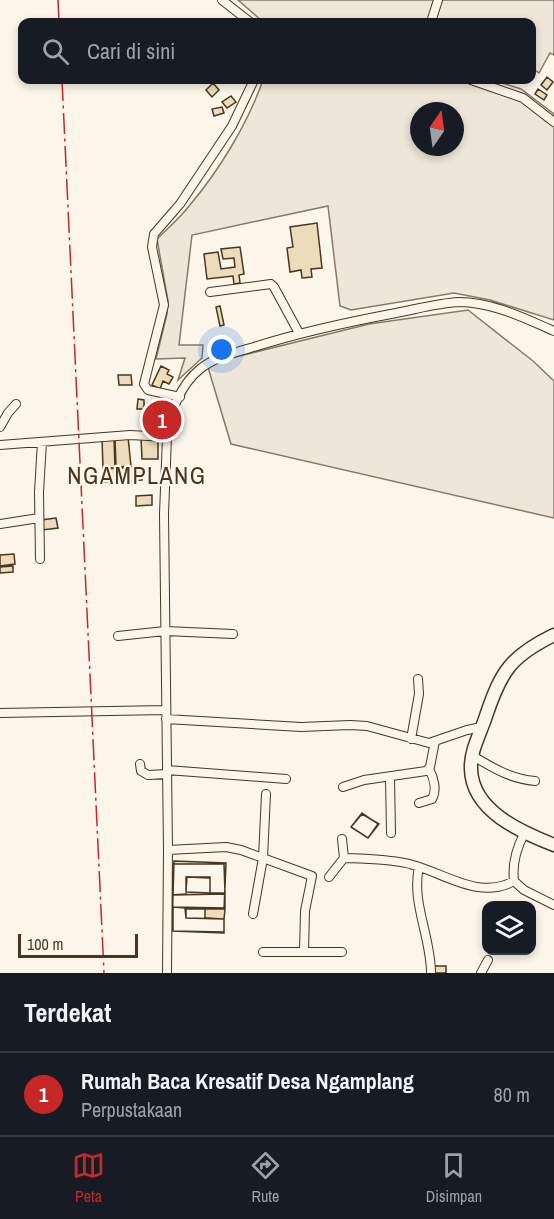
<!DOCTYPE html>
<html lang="id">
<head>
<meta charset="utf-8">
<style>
  :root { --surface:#171b24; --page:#242831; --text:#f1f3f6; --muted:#9ea1a6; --line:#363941; --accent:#c62828 }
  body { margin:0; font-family:"Archivo Narrow",sans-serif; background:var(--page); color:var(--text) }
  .controls { position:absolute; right:18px; bottom:18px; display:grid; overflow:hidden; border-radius:12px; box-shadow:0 3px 9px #0003 }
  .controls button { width:54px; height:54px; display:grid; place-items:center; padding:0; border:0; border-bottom:2px solid var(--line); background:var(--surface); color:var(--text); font:30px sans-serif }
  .compass { position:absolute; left:410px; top:102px; width:54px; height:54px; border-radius:50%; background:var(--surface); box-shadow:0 3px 9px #0003; rotate:13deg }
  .scale { position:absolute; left:18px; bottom:15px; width:120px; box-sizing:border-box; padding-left:6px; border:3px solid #4a3520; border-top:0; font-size:16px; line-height:21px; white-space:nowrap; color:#4a3520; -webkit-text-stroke:4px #fbf6e9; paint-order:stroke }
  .you { position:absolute; left:222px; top:350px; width:21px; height:21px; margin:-15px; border:4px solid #fff; border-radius:50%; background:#1a73e8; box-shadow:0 0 0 9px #1a73e833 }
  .badge { display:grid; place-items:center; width:39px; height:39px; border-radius:50%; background:var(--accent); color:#fff; font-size:20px; font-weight:700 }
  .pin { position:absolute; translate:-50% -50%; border:3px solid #fff; box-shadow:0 2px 6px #0006 }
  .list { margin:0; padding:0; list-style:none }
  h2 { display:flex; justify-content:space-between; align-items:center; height:78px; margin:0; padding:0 24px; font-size:26px }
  h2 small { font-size:20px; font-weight:400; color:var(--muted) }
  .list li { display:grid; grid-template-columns:39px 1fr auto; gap:18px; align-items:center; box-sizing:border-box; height:84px; padding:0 24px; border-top:2px solid var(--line) }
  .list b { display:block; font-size:22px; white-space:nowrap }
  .list p { margin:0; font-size:20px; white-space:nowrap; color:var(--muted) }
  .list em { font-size:20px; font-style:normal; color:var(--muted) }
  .icon { flex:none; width:33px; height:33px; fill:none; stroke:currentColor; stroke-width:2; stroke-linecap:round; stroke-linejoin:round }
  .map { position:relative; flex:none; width:554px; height:973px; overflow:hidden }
  .search { position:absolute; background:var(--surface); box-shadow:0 3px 9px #0003; left:18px; right:18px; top:18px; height:66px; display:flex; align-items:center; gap:15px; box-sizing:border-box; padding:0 21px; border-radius:12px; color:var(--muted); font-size:22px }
  .sheet { height:162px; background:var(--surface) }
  nav { display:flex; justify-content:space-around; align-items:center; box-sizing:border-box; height:84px; border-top:2px solid var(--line); background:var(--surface); font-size:16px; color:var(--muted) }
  nav a { display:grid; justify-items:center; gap:3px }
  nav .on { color:var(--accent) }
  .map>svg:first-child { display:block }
</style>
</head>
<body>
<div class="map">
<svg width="554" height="973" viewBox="0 0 554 973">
  <rect width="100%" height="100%" fill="#fbf6e9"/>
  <path fill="#ede6d9" stroke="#887966" stroke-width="1.5" fill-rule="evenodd" d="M238 0H554V55L550 53 539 73 532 68V22H263Z
    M263 80H493L521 89 554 114V320L490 300 454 293 351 310 340 306 328 206 192 235 179 345H203L202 358 178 380 185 358 156 359 167 314 168 301 157 239C168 228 180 218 189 206 219 171 248 123 263 80ZM419 111H455V147H419Z
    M468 310 533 361 554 381V518L231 444 207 364 369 324Z"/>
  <path fill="#ecdcbc" stroke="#4a3520" stroke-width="1.5" fill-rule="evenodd" d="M547 77 553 82 547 90 541 85Z
    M213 83 219 90 212 97 206 90Z
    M538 89 547 95 544 100 535 94Z
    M231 96 236 102 227 108 222 102Z
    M222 107 224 113 214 116 212 109Z
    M317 223 322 268 311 269 312 277 302 278 301 270 290 272 287 248 293 247 290 227Z
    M240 247 244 274 239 275 240 283 234 284 233 276 207 279 204 254 218 252 221 269 235 267 234 258 223 259 221 249Z
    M220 306 224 325 220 326 216 307Z
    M161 366 169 370 167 374 173 377 169 384 163 381 160 389 152 385Z
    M118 375H131L132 385H119Z
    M138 399 144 400V409H137Z
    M157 412 167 415 165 422 155 419Z
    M128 437 131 466 116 467 115 438Z
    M158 437V459H142L141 438Z
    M114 438 115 468H103L102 439Z
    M141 467 142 480 104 482 103 469Z
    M152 495V505L136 506V496Z
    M56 518 58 528 42 530 41 520Z
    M14 554 15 564 0 566V555Z
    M13 566V572L0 573V567Z
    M362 813 378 824 368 838 351 827Z
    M362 814 379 824 368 838 351 827Z
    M174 861 226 863 224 909H186V918L224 919V933L172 931ZM187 877H210V893L186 892Z
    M172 864H224L225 893H210V878L186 877V894L172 895Z
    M225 894V908L173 907 172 895Z
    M173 907 185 908 186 918 224 919V932L173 931Z
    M205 908 225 909 224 919 205 918Z
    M434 966H446V973H433Z"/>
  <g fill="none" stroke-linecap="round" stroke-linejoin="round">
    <g stroke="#4a3520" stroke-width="10">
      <path id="street" d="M222 0 250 22
        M431 22 438 0
        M471 80 523 98 554 122
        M210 292 271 284 274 287 299 333
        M180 397 148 390 144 384 164 305 152 247 154 234 180 204 232 126 254 80
        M0 427 8 413 16 404
        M0 445 130 435 167 437C170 413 180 385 200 369 215 357 236 352 254 347 301 332 348 322 396 313 417 309 438 303 459 302 492 302 524 318 554 331
        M0 524 39 518
        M40 559 39 492 42 442
        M118 636 165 631 233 634
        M0 713 165 710
        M166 719 301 727 350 725 367 726 429 743 467 730 482 727
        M411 739 419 694 418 679
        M473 756C493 768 511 779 535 781
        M140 764 141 771 148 775 167 774
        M167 770 286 779
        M390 778 391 833
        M343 787 364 780 426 771 430 767 435 741
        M419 803 432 799C437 790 434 778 429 769
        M524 834C516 849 512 863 514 881L524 890 554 905
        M342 839 344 858C359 858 399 860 413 865 446 874 480 900 514 881
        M168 850 226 847 241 850 312 876 305 911 304 952
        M419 867C411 902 431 937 431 973
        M329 877 344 858
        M253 914 263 858 266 794
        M263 952H342
        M167 973 168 850 164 514 167 437
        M481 973 488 960"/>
    </g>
    <g stroke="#4a3520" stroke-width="15">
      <path id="primary" d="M554 635C511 656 501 671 486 716 481 732 470 751 471 769 472 811 521 832 554 845"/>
    </g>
    <use href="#street" stroke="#fbf6e9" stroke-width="8"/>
    <use href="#primary" stroke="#fbf6e9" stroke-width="12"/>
    <path stroke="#c62828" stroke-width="1.5" stroke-dasharray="21 4.5 3 4.5" stroke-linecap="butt" d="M58 0 59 22
      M62 80 104 973"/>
  </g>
  <g text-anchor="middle" stroke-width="4.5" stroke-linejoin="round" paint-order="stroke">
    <g font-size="24" letter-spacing="1.5" fill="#4a3520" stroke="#fbf6e9">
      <text x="137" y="484">NGAMPLANG</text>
    </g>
  </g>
</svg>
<div class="controls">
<button><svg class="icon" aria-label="layers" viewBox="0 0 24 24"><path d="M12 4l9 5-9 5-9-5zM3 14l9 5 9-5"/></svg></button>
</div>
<svg class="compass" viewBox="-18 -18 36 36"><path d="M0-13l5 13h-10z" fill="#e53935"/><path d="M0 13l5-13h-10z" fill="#9ea1a6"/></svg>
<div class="scale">100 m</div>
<div class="you"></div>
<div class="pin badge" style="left:162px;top:420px">1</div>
<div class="search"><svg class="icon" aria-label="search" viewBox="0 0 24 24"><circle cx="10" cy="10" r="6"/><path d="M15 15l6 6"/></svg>Cari di sini</div>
</div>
<section class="sheet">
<h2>Terdekat<small></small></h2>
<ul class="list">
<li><span class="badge">1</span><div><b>Rumah Baca Kresatif Desa Ngamplang</b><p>Perpustakaan</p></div><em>80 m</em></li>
</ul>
</section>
<nav>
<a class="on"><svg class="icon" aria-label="map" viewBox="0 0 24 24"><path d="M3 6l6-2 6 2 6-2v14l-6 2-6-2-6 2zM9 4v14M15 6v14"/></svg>Peta</a>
<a><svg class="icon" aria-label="directions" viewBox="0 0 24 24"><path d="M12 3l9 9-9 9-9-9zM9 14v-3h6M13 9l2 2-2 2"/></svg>Rute</a>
<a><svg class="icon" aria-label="saved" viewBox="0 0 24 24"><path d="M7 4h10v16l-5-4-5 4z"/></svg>Disimpan</a>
</nav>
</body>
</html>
